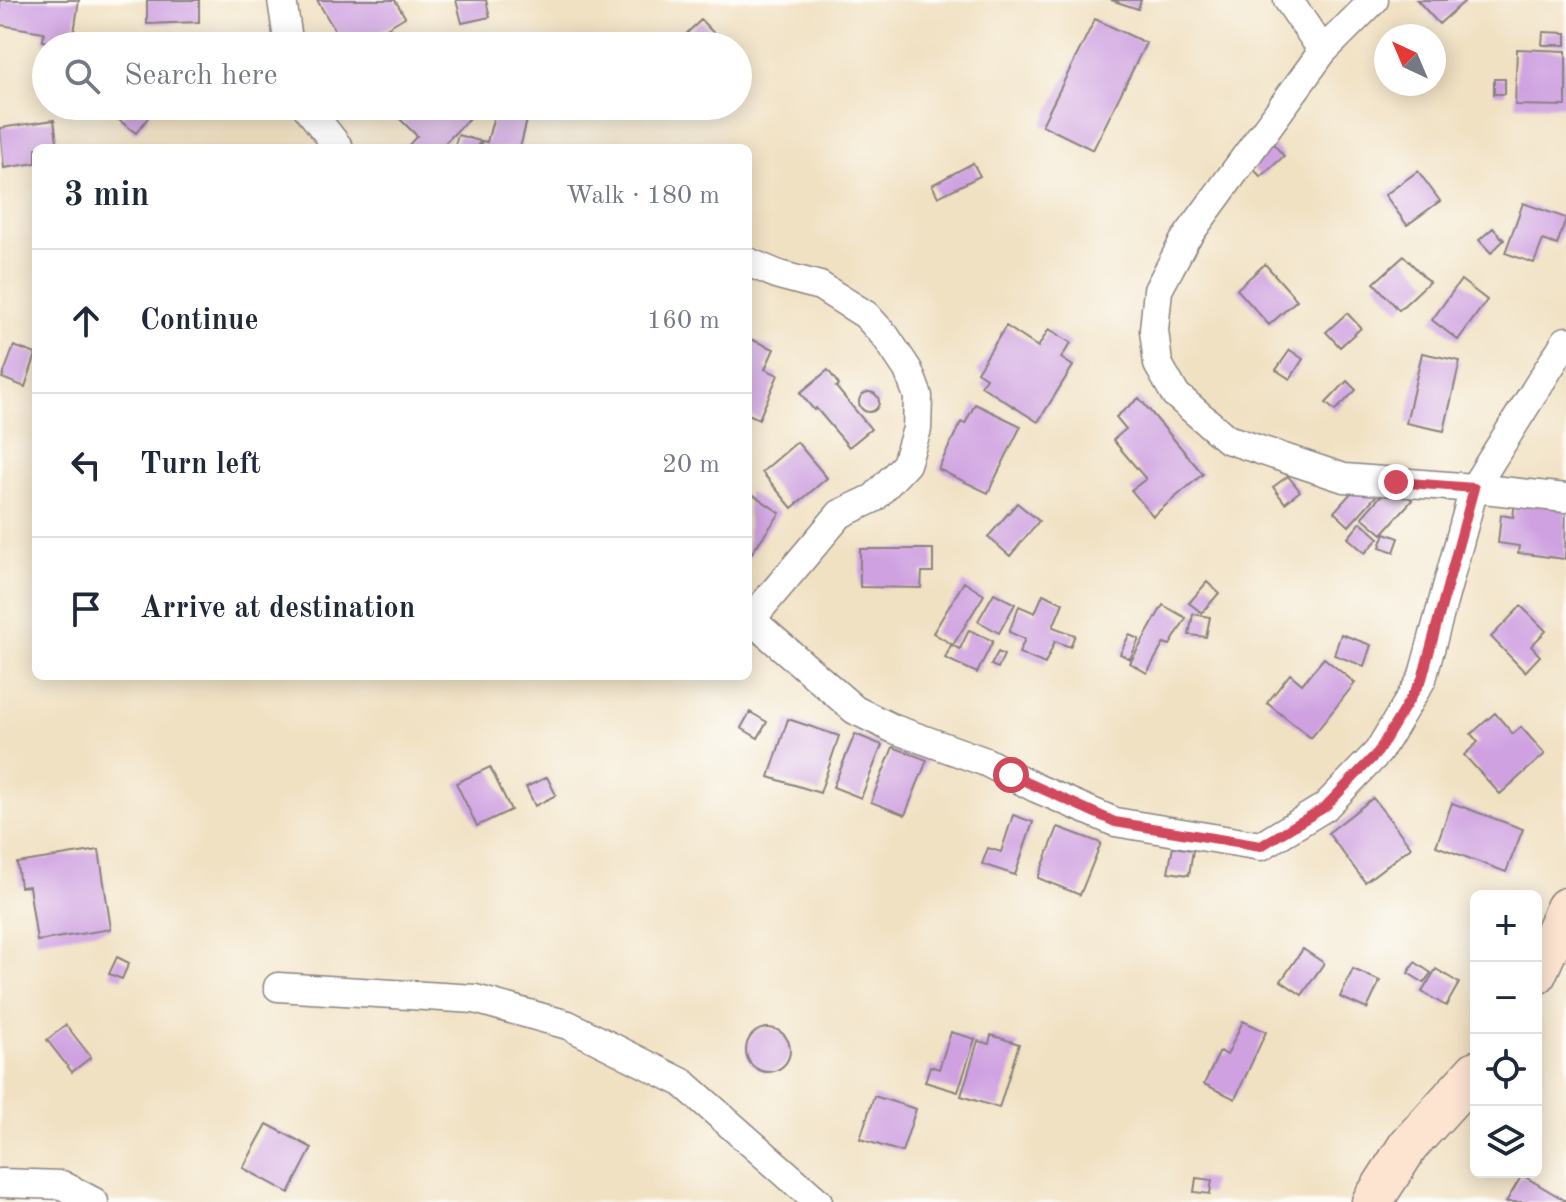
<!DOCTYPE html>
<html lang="en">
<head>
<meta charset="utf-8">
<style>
  :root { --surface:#fff; --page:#f2f2f3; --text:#1f2937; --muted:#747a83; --line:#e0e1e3 }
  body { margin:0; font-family:"Old Standard TT",serif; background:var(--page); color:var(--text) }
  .controls { position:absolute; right:24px; bottom:24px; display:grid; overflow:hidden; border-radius:12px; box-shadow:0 4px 20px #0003 }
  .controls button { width:72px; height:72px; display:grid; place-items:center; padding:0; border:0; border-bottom:2px solid var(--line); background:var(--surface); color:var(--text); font:40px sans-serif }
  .compass { position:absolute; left:1374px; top:24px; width:72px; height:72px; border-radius:50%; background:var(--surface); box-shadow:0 4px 20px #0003; rotate:316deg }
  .stop { position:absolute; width:24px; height:24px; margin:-18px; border:6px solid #d1495b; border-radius:50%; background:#fff }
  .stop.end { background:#d1495b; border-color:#fff; box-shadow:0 2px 8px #0008 }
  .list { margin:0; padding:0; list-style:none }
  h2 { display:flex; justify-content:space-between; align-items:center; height:104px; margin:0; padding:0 32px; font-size:34px }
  h2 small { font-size:26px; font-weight:400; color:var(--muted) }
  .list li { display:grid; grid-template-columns:52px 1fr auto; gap:24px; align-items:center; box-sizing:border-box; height:144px; padding:0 32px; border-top:2px solid var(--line) }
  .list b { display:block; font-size:30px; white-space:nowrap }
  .list em { font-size:26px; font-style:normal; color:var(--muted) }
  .icon { flex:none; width:44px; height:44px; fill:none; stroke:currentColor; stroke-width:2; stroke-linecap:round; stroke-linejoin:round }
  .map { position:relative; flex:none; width:1566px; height:1202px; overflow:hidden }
  .search { position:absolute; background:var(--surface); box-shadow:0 4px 20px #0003; left:32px; top:32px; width:720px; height:88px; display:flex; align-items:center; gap:20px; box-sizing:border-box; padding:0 28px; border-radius:44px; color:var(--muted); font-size:30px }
  .panel { position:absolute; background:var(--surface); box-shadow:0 4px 20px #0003; left:32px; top:144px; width:720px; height:536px; border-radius:12px }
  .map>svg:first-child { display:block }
</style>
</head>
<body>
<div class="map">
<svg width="1566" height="1202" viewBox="0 0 1566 1202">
  <rect width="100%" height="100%" fill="#fdfcf7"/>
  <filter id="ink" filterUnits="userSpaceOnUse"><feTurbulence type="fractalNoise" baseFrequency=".0125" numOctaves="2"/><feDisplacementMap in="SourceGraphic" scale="16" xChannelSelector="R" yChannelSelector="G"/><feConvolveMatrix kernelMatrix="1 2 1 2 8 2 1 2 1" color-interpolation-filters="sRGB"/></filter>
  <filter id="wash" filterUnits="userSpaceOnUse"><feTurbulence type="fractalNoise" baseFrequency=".006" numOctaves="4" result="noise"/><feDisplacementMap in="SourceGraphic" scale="32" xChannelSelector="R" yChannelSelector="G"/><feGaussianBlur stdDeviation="1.8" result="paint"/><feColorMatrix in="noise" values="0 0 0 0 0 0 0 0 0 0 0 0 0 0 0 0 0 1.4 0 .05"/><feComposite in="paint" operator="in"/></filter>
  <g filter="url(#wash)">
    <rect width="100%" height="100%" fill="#f1e1c3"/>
    <g id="blocks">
      <path fill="#cfa1e1" d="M0 0H79L72 46 43 41 44 32 0 25Z
        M147 0H199V22L147 24Z
        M317 0H395L405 17 356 46H344Z
        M456 0H486L490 17 462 23Z
        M1111 0H1141L1138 9Z
        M1417 0H1466L1439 24Z
        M1095 19 1146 43 1093 150 1042 125Z
        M701 20 723 43 719 46H699L687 33Z
        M1543 32 1566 33V45H1542Z
        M1517 49 1566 51V106L1515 105Z
        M1494 79H1505V94H1494Z
        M129 106H137L150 115 136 133 119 120Z
        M387 106H457L469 119 440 148H406L417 136Z
        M495 112 527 120 520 148H480L482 141 487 142Z
        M54 120 58 148H36V163L4 168 0 128Z
        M458 135 480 141 478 148H454Z
        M1269 139 1284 156 1261 177 1245 160Z
        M973 163 980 176 938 197 932 185Z
        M1418 171 1440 201 1407 225 1385 195Z
        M1523 203 1566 218 1557 245 1543 240 1534 263 1505 253Z
        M1493 228 1504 240 1491 253 1479 240Z
        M1404 256 1429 282 1399 310 1374 283Z
        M1265 264 1297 300 1269 325 1237 289Z
        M1461 280 1487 300 1458 340 1432 320Z
        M1347 313 1361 328 1340 347 1326 332Z
        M1006 326 1038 347 1049 329 1071 343 1061 358 1073 366 1038 422 981 386 986 378 977 372Z
        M748 338 774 349 765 369 778 375 759 419 748 414Z
        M14 346 36 354 25 387 2 378Z
        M1290 350 1303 359 1290 379 1276 370Z
        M1422 353 1460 361 1444 431 1406 423Z
        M828 370 839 385 836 387 871 429 849 447 816 408 814 410 800 393Z
        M1347 381 1356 390 1335 411 1326 403Z
        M859 402a10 10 0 1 1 20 0a10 10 0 1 1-20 0Z
        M1139 398 1203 474 1153 516 1131 490 1146 479 1113 440 1126 429 1116 417Z
        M975 404 1021 426 988 493 938 469 961 422 965 424Z
        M797 442 827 478 792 508 762 472Z
        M1368 474 1383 488 1349 526 1334 512Z
        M1288 476 1300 491 1285 503 1273 487Z
        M1392 483 1412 500 1382 534 1362 517Z
        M748 491 780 513 748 558Z
        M1516 494 1566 499 1565 559 1518 553 1519 546 1498 543 1501 515 1513 517Z
        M1017 503 1039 521 1010 556 988 537Z
        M1361 522 1379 538 1365 553 1348 538Z
        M1385 533 1399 538 1394 552 1380 547Z
        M860 549H933V572H922L921 588 860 587Z
        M964 582 984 595 953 645 933 633Z
        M1207 582 1219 593 1202 613 1189 603Z
        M994 593 1015 604 999 633 978 621Z
        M1043 594 1063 603 1053 627 1075 635 1070 647 1055 641 1045 664 1019 653 1025 639 1009 632 1019 606 1035 613Z
        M1163 605 1186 618 1170 645 1164 643 1147 673 1130 663Z
        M1521 606 1546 631 1531 646 1540 656 1525 672 1491 637Z
        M1193 614 1210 617 1206 637 1189 635Z
        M969 630 993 641 977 673 945 658 951 645 960 649Z
        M1341 634 1371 645 1364 666 1334 655Z
        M1129 635 1139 639 1130 659 1120 654Z
        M998 652 1004 655 998 668 991 665Z
        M1324 658 1355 683 1311 738 1267 703 1290 674 1302 684Z
        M750 712 767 722 758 738 741 728Z
        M1495 713 1513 734 1521 727 1545 754 1500 794 1464 755 1478 742 1471 734Z
        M788 719 839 736 820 793 769 777Z
        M855 734 882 745 861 798 833 787Z
        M893 747 927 760 905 815 871 802Z
        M490 767 511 810 477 826 456 783Z
        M547 777 556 795 535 806 526 787Z
        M1373 798 1411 847 1365 882 1328 833Z
        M1452 803 1523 829 1506 872 1436 846Z
        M1013 815 1033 822 1015 875 982 864 988 848 1001 852Z
        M1058 827 1101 843 1080 895 1038 878Z
        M1173 847 1193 850 1189 875 1168 872Z
        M99 850 111 929 37 941 29 886 20 887 17 863Z
        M1303 949 1324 963 1302 995 1281 981Z
        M117 957 129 963 122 979 109 974Z
        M1415 962 1431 973 1424 983 1408 973Z
        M1353 969 1380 981 1367 1009 1340 997Z
        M1436 969 1459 983 1446 1006 1422 992Z
        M1243 1021 1266 1032 1235 1099 1204 1084 1220 1051 1227 1055Z
        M66 1025 91 1057 72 1072 47 1040Z
        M746 1050a22 22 0 1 1 44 0a22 22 0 1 1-44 0Z
        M951 1032 975 1039 958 1092 925 1082 930 1066 939 1069Z
        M991 1035 1019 1044 999 1108 961 1096 978 1041 989 1044Z
        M874 1096 916 1109 902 1152 860 1139Z
        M267 1124 312 1148 289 1193 243 1168Z
        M1522 1175 1566 1201V1202H1506Z
        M1196 1178 1212 1180 1210 1194 1194 1192Z"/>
    </g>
  </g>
  <g filter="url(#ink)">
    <use href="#blocks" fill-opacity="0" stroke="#8a827f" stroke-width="2"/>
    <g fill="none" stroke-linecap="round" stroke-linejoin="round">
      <g stroke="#8a827f" stroke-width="31">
        <path id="street" d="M282 0 289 46
          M1288 0 1323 51
          M1374 0 1323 51 1184 241 1158 290 1154 330 1158 364 1175 394 1227 439 1344 478 1474 488 1566 498
          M306 106 339 148
          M748 262 779 275 820 286 866 315 886 337 908 370 918 396 917 429 906 464 874 498 840 514 752 618
          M748 617 855 710 894 729 986 762 1036 788 1115 822 1261 846 1325 807 1378 752 1422 679 1474 488 1566 341
          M278 987 475 999 568 1025 683 1083 818 1202
          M1 1183 62 1185 94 1202"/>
      </g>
      <g stroke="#8a827f" stroke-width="43">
        <path id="secondary" d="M1536 974 1566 908
          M1372 1202 1408 1146 1476 1071"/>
      </g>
      <use href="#street" stroke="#fff" stroke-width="28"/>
      <use href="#secondary" stroke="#fde4d1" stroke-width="40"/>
    </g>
  </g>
  <g fill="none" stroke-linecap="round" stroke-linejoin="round" filter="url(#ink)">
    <path stroke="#d1495b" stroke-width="10" d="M1011 775 1115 822 1261 846 1325 807 1378 752 1422 679 1474 488 1396 482"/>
  </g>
</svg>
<div class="controls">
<button>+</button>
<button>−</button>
<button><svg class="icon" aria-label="locate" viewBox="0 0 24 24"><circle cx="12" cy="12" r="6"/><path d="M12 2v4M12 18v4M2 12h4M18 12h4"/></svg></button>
<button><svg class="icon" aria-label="layers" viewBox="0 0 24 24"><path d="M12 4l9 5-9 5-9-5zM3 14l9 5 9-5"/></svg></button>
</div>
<svg class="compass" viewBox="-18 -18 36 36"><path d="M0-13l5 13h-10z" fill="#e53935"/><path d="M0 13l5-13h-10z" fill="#747a83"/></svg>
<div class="stop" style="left:1011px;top:775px"></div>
<div class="stop end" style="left:1396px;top:482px"></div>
<div class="search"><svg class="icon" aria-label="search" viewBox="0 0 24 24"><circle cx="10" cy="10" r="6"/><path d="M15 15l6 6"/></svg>Search here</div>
<section class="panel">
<h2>3 min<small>Walk · 180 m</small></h2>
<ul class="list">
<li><svg class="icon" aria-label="ahead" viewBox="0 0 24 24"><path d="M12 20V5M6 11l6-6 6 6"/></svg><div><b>Continue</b></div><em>160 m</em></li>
<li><svg class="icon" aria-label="left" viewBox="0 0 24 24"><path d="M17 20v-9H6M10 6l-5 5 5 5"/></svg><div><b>Turn left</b></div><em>20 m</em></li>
<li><svg class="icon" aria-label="arrive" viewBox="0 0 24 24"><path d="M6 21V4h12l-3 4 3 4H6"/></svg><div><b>Arrive at destination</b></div></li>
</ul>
</section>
</div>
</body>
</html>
